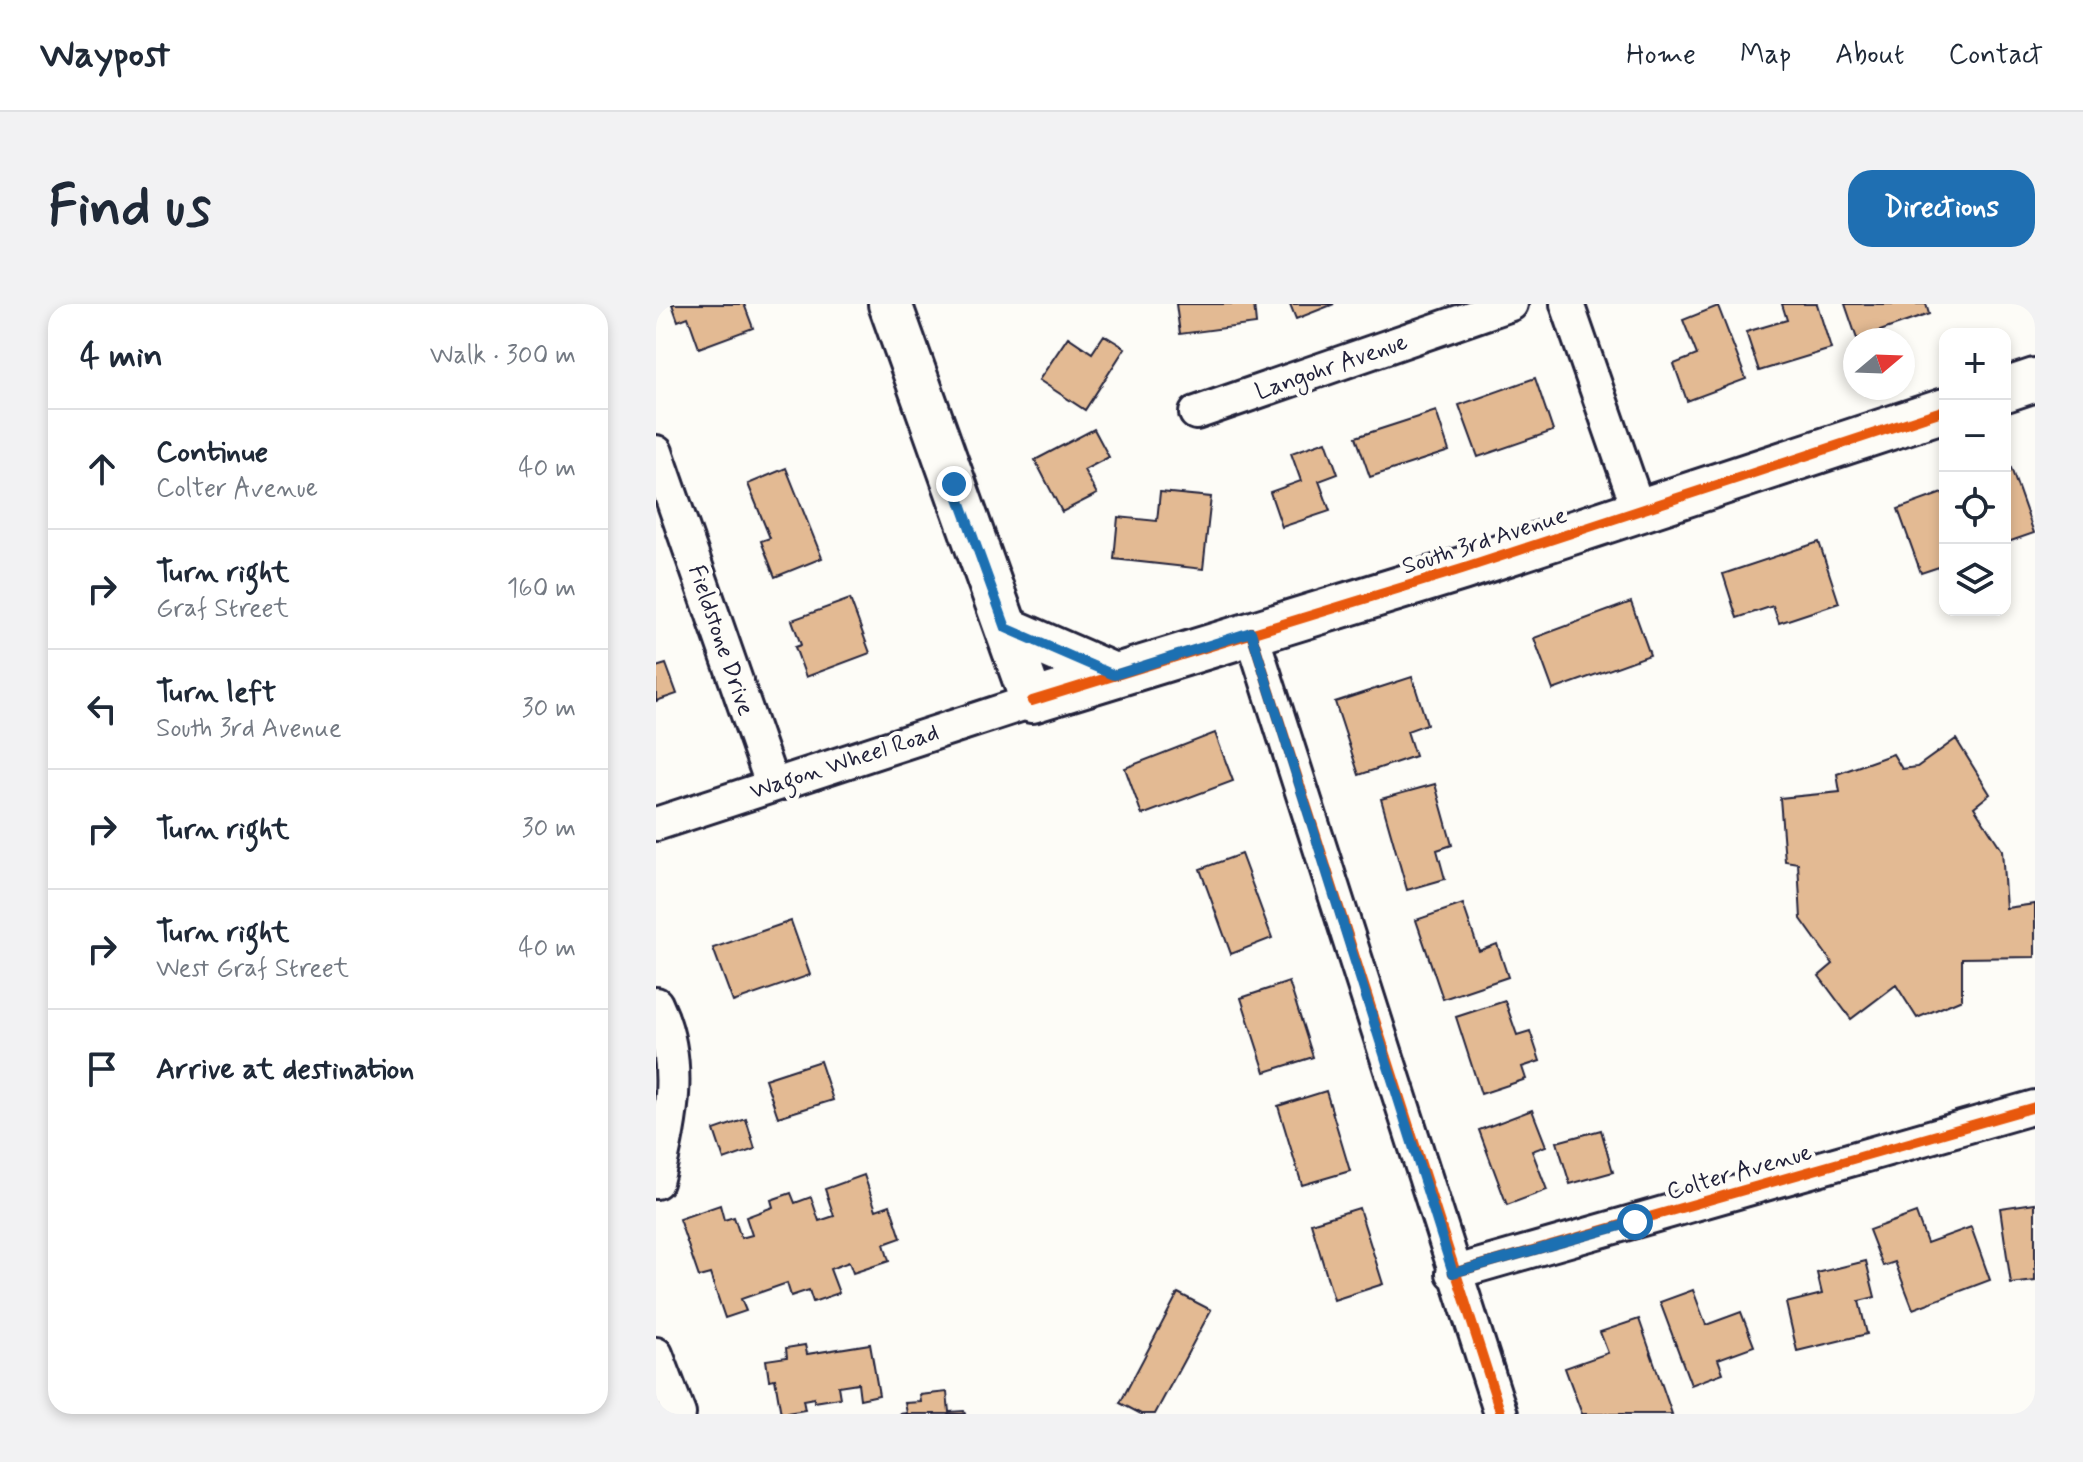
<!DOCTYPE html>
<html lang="en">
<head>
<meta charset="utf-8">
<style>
  :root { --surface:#fff; --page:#f2f2f3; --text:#1f2937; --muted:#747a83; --line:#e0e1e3; --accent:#1f6fb2 }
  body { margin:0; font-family:Mynerve,sans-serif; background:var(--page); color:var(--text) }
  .controls { position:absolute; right:24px; top:24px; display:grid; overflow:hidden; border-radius:16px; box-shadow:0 4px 12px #0003 }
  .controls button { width:72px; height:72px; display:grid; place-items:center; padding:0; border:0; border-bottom:2px solid var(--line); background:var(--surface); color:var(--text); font:40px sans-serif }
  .compass { position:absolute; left:1187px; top:24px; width:72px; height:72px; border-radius:50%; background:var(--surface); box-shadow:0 4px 12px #0003; rotate:71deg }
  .stop { position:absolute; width:24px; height:24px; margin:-18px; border:6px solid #1f6fb2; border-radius:50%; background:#fff }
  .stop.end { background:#1f6fb2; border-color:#fff; box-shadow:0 2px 8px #0008 }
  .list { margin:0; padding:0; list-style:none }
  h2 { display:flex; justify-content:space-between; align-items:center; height:104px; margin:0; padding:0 32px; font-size:34px }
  h2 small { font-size:26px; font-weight:400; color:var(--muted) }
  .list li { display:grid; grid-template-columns:52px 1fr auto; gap:24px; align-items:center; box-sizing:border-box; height:120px; padding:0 32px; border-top:2px solid var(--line) }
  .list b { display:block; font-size:30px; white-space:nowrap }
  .list p { margin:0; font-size:26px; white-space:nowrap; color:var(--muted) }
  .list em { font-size:26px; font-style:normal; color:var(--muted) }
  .icon { flex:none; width:44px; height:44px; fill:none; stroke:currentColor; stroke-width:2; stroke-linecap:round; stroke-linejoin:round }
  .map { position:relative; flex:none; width:1379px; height:1110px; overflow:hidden; border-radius:24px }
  header { display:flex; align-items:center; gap:48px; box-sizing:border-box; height:112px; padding:0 40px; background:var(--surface); border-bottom:2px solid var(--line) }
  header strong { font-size:38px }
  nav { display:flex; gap:44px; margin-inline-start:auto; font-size:28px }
  .intro { display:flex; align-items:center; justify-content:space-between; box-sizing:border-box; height:192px; padding:0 48px }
  h1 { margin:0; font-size:56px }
  .button { padding:20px 36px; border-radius:24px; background:var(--accent); color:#fff; font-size:28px; font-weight:700 }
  main { display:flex; gap:48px; padding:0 48px }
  aside { flex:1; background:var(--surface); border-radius:24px; box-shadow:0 4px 12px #0003 }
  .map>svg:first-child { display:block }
</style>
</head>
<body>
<header>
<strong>Waypost</strong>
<nav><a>Home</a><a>Map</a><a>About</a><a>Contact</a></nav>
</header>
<div class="intro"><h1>Find us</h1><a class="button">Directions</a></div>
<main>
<aside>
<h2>4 min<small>Walk · 300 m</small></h2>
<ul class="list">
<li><svg class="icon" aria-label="ahead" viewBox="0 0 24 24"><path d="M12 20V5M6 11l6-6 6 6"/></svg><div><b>Continue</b><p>Colter Avenue</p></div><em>40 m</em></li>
<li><svg class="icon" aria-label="right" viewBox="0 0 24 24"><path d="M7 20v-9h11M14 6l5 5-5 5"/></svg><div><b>Turn right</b><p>Graf Street</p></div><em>160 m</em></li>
<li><svg class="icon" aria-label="left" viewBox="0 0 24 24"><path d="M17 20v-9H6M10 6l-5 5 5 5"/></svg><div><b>Turn left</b><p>South 3rd Avenue</p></div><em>30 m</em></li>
<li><svg class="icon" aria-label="right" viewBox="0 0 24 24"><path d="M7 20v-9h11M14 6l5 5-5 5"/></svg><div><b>Turn right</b></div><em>30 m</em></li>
<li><svg class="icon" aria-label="right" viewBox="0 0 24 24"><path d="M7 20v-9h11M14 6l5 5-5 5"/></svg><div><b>Turn right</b><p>West Graf Street</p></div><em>40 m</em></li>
<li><svg class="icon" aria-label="arrive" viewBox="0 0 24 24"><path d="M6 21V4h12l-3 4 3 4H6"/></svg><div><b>Arrive at destination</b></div></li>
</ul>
</aside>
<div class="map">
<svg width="1379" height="1110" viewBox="0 0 1379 1110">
  <rect width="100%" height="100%" fill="#fdfcf7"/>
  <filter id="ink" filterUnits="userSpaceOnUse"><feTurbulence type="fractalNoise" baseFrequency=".0125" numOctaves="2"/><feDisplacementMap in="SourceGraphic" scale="16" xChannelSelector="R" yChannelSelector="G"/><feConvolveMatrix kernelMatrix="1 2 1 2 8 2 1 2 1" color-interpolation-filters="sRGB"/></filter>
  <g filter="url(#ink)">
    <path fill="#e3ba93" stroke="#22223b" stroke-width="2" d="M16 0H88L97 24 43 44 32 13 22 17Z
      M520 0H598L600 20 524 30Z
      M634 0H678L640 15Z
      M1126 0H1161L1175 45 1103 67 1090 28 1131 16Z
      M1189 0H1270L1273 10 1201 35Z
      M1062 2 1090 75 1031 97 1018 60 1041 51 1027 16Z
      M448 31 469 44 429 106 383 76 412 33 436 49Z
      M879 74 897 127 822 153 803 101Z
      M780 107 793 147 714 173 700 133Z
      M438 125 453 153 428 166 441 190 406 208 379 156Z
      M670 137 682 170 663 177 674 207 626 223 614 188 645 177 635 149Z
      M130 164 166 254 119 273 105 237 114 234 92 180Z
      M1355 164 1378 229 1349 239V166Z
      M504 188 555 193 547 265 458 255 462 213 501 217Z
      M1289 188V261L1265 269 1242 205Z
      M1163 238 1183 299 1123 319 1117 302 1081 314 1067 270Z
      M194 295 214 349 150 373 139 343 145 341 136 316Z
      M975 298 994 351 897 386 878 334Z
      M10 360 21 390 0 397V363Z
      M756 373 771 420 751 427 759 452 703 471 679 398Z
      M559 429 577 477 486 511 469 464Z
      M1300 435 1334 490 1318 503 1346 546 1350 604 1379 600V653L1306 654V695L1261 714 1240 681 1195 715 1163 672 1177 660 1145 615 1142 559 1129 557 1124 494 1184 488 1181 470 1237 450 1246 465 1261 463Z
      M779 480 796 541 781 546 789 575 751 586 725 495Z
      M585 550 616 634 575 650 544 565Z
      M807 600 823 647 841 640 852 673 787 695 760 616Z
      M135 617 154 671 77 698 57 644Z
      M633 678 657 753 609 768 585 694Z
      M849 697 861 731 874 727 884 757 866 763 870 775 825 790 800 713Z
      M164 757 177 796 122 813 109 775Z
      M670 787 694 867 646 881 622 802Z
      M876 806 890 842 876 847 891 886 851 901 823 826Z
      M90 815 99 845 68 856 58 826Z
      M945 826 957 868 914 880 901 838Z
      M208 871 220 906 234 901 245 934 228 940 233 957 197 969 193 958 174 965 183 989 157 998 153 986 135 992 131 979 85 995 90 1007 69 1014 54 970 43 973 23 915 64 901 68 916 78 913 85 934 96 931 90 913 117 903 115 896 135 889 139 899 155 893 163 917 178 912 169 885Z
      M1379 899V977L1355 980 1344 904Z
      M703 904 727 980 678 996 655 919Z
      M1260 909 1271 939 1315 923 1334 976 1257 1005 1239 958 1227 962 1213 926Z
      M1210 957 1219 993 1203 997 1211 1030 1141 1047 1130 999 1166 990 1161 969Z
      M1037 986 1050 1021 1085 1008 1098 1042 1062 1055 1067 1069 1035 1081 1004 998Z
      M522 989 555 1006 499 1110H485L464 1099Z
      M983 1015 1016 1110H926L909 1064 952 1049 944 1028Z
      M214 1040 223 1091 204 1095 202 1079 182 1082 184 1094 158 1098V1094L147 1096 149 1106 125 1110 119 1075 113 1076 110 1056 131 1053 130 1044 149 1041 151 1050Z
      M291 1088 293 1108 308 1107 309 1110H243L251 1109 249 1099 265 1098 264 1091Z"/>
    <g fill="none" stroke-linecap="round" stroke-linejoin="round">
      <g stroke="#22223b" stroke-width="38">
        <path id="minor" d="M911 0 983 207
          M540 109 855 0
          M0 148 116 480
          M595 328 845 1110
          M0 520 376 397
          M0 700C28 757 15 820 0 878
          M797 969 1379 803
          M0 1050 23 1110"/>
      </g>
      <g stroke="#22223b" stroke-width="48">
        <path id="major" d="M234 0 376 397 806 265 1289 106
          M1349 86 1379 76
          M350 324 458 371"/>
      </g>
      <use href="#minor" stroke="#fdfcf7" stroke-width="32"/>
      <use href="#major" stroke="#fdfcf7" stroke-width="42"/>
      <g stroke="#fdfcf7" stroke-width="15">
        <path id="cycleway" d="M595 328 845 1110
          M376 397 806 265 1289 106
          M797 969 1379 803"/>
      </g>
      <use href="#cycleway" stroke="#e8590c" stroke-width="10"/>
    </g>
  </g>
  <g fill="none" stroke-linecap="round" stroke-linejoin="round" filter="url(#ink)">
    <path stroke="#1f6fb2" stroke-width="10" d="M298 180 350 324 458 371 595 328 797 969 979 918"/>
  </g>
  <g text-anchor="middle" stroke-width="8" stroke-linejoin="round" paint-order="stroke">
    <g font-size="24" fill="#22223b" stroke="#fdfcf7">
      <text transform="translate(675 62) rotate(-19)" y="8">Langohr Avenue</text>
      <text transform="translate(828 236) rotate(-18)" y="8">South 3rd Avenue</text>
      <text transform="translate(66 336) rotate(71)" y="8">Fieldstone Drive</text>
      <text transform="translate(188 457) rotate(-18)" y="8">Wagon Wheel Road</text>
      <text transform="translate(1083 867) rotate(-16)" y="8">Colter Avenue</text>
    </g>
  </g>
</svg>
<div class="controls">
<button>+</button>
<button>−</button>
<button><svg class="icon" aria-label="locate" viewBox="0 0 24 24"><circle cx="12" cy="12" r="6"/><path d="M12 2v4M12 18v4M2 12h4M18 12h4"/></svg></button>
<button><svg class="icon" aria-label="layers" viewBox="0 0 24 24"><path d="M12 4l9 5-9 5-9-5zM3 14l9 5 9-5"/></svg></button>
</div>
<svg class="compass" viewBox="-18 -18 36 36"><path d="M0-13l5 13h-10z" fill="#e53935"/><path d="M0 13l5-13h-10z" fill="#747a83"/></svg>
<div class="stop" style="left:979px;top:918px"></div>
<div class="stop end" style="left:298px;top:180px"></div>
</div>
</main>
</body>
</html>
